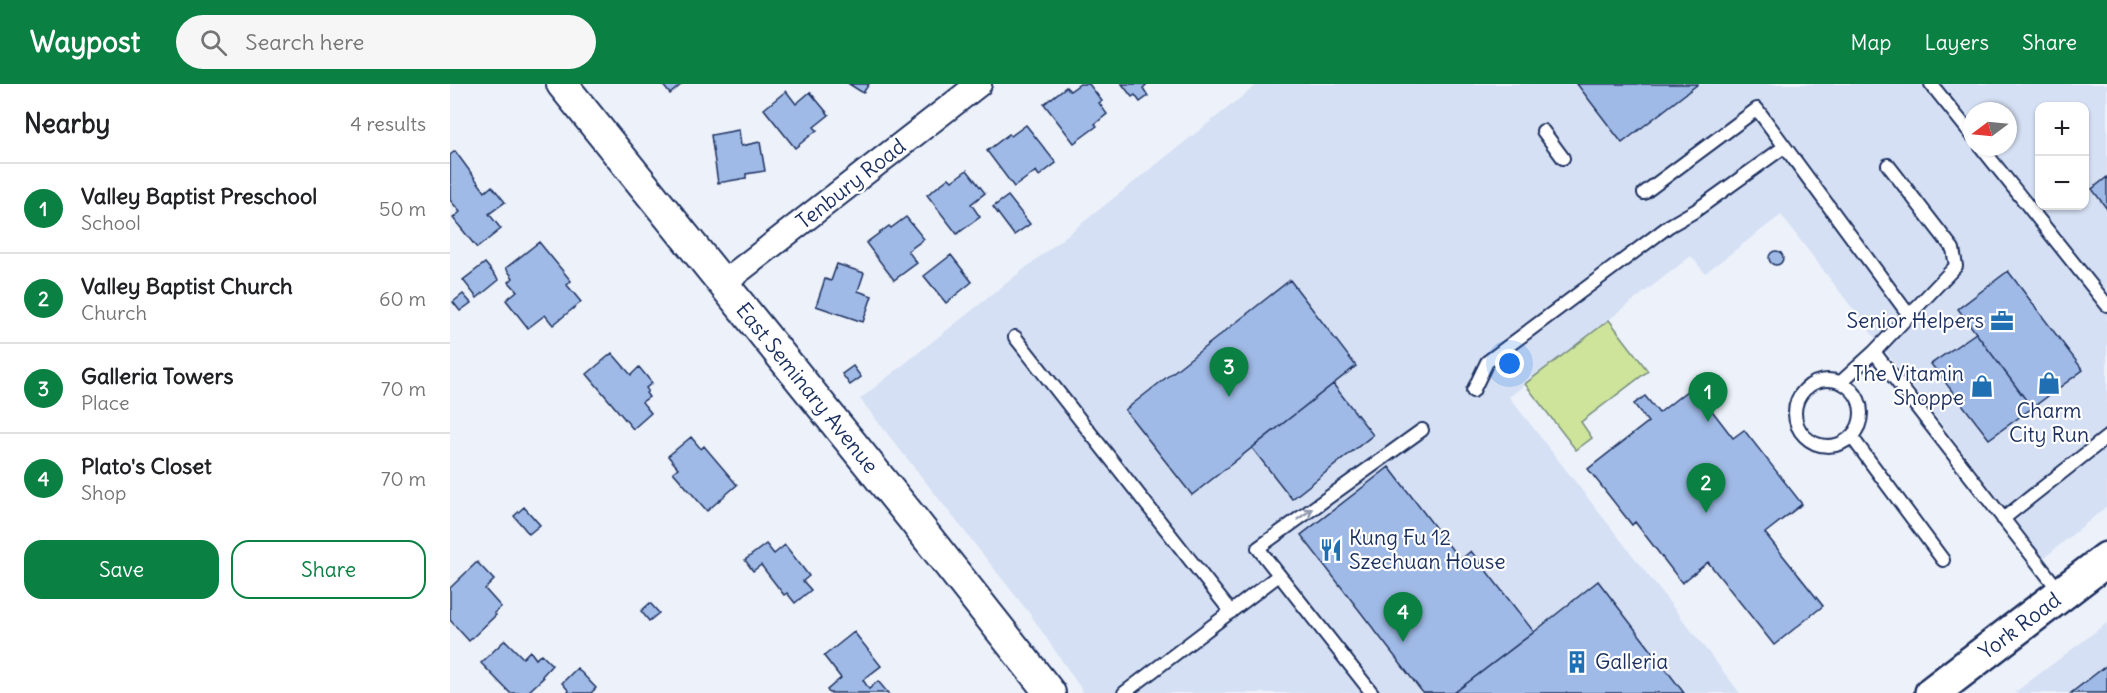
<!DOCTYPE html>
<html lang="en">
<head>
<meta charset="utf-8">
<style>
  :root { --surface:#fff; --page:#f6f6f6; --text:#202124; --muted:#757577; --line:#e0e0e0; --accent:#0b8043 }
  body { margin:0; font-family:Delius,sans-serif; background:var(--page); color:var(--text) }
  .controls { position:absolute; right:18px; top:18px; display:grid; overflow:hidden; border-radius:12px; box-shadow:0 2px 4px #0004 }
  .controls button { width:54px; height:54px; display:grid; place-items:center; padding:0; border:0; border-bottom:2px solid var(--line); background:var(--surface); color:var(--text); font:30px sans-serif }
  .compass { position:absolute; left:1513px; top:18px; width:54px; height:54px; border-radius:50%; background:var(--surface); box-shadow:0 2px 4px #0004; rotate:254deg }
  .you { position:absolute; left:1060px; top:280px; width:21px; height:21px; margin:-15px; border:4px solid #fff; border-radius:50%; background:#1a73e8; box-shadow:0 0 0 9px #1a73e833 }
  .badge { display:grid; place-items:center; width:39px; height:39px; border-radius:50%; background:var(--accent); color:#fff; font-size:20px; font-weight:700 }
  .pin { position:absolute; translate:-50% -50px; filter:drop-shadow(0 2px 3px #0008) }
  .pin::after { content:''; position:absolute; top:32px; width:21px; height:18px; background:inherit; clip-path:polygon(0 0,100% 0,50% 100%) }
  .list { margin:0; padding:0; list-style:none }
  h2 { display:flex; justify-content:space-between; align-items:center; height:78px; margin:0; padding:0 24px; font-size:26px }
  h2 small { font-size:20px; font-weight:400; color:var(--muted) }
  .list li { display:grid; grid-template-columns:39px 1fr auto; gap:18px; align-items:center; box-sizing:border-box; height:90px; padding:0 24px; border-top:2px solid var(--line) }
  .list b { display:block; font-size:22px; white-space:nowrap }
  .list p { margin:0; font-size:20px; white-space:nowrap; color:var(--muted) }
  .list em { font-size:20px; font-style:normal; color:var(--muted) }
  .actions { display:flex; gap:12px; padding:18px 24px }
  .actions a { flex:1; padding:14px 0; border:2px solid var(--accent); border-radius:18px; text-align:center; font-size:21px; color:var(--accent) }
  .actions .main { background:var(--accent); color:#fff }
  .icon { flex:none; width:33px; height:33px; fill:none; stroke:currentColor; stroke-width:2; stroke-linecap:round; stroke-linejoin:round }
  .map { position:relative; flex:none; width:1657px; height:609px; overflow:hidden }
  header { display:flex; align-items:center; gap:36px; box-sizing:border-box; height:84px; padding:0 30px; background:var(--accent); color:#fff }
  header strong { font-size:28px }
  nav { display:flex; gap:33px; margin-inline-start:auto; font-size:21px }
  .search { width:420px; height:54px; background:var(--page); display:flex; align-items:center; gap:15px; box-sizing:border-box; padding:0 21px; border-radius:33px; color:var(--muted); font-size:22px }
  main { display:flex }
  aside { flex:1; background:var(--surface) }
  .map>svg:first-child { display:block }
</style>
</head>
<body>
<header>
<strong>Waypost</strong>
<div class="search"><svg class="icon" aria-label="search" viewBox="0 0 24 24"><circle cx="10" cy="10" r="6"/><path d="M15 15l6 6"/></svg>Search here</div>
<nav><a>Map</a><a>Layers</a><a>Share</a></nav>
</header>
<main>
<aside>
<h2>Nearby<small>4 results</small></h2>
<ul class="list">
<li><span class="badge">1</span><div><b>Valley Baptist Preschool</b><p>School</p></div><em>50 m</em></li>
<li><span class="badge">2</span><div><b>Valley Baptist Church</b><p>Church</p></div><em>60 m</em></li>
<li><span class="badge">3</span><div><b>Galleria Towers</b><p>Place</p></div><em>70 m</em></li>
<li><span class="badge">4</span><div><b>Plato's Closet</b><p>Shop</p></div><em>70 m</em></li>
</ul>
<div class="actions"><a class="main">Save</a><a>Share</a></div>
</aside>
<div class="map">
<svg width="1657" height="609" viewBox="0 0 1657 609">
  <rect width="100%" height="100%" fill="#ecf1fa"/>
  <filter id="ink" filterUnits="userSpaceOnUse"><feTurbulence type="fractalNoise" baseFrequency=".0167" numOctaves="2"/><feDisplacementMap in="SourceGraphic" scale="12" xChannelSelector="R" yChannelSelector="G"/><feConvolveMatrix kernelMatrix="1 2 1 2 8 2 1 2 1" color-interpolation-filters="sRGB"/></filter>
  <g filter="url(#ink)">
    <path fill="#d5e0f4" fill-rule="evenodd" d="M808 0H1657V422L1594 474 1331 131 1255 189 1241 172 1059 313 1290 609H634L580 530 410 315ZM1590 22H1634V122H1590ZM1522 27H1558V63H1522Z
      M1657 539V609H1564Z"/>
    <path fill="#cde49a" stroke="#748a7c" stroke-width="1.5" d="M1159 236 1198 287 1131 338 1142 354 1126 366 1075 300Z"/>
    <path fill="#9fbae6" stroke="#1b2f5e" stroke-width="1.5" d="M212 0H232L220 10Z
      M399 0H419L413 9Z
      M630 0H639L652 17 649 19 657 30 645 40 647 42 624 59 594 20 616 3 620 7Z
      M672 0H697L693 4 698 12 690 18 685 11 682 13Z
      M1127 0H1248L1172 59Z
      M336 7 346 20 360 8 379 31 364 43 367 46 345 64 314 25Z
      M576 41 606 79 589 92 586 87 564 103 537 67 559 50 561 52Z
      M289 46 291 62 310 58 315 87 296 90V94L268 99 261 51Z
      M5 67 35 108 42 102 55 118 39 130 51 145 27 164 3 134 10 128 0 116V71Z
      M517 86 535 109 521 120 530 133 507 150 477 111 499 94 502 97Z
      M1657 93V125L1642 105Z
      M558 112 580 140 564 151 543 123Z
      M456 133 474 155 458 167 467 179 444 196 416 159 439 142 441 144Z
      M89 158 121 197 117 201 131 218 103 241 95 231 78 244 56 216 67 207 59 198 63 194 56 184Z
      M1319 174a7 7 0 1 1 14 0a7 7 0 1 1-14 0Z
      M501 171 522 198 496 219 474 192Z
      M35 179 49 196 27 214 13 196Z
      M387 180 414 189 408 207 422 212 413 238 366 222 375 195 381 197Z
      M1558 187 1633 286 1582 324 1508 225Z
      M840 196 906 282 742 411 675 326Z
      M13 210 21 219 10 227 3 218Z
      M1526 249 1582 324 1539 355 1481 280Z
      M162 269 181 291 189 283 202 299 196 304 198 307 196 309 199 313 192 318 201 329 183 345 137 290Z
      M403 282 411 293 400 301 392 290Z
      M883 300 923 351 842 415 802 364Z
      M1243 302 1283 354 1294 346 1352 420 1315 449 1373 522 1324 561 1258 478 1232 499 1185 438 1182 441 1138 385 1198 338 1184 320 1195 312 1209 329Z
      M241 353 251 365 254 362 287 401 257 427 223 388 228 384 218 372Z
      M939 383 1010 476 1021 467 1084 548 1004 609H973L851 451Z
      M74 423 90 441 79 450 64 432Z
      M316 460 324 470 335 461 359 492 353 497 361 506 345 519 337 509 334 511 311 481 303 487 295 476Z
      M27 478 44 496 35 505 51 523 44 529 46 531 19 557 0 536V504Z
      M1148 497 1234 609H1004L1084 548Z
      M200 519 209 529 199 537 191 527Z
      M404 548 431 582 413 596 419 605 428 597 438 609H379L377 606 391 594 374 572Z
      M55 556 73 574 80 567 86 575 91 570 102 581 92 592 93 594 77 609H60L31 579Z
      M1657 581V609H1621Z
      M127 584 146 604 141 609H117L119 607 112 599Z"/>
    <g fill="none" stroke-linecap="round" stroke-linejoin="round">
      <g stroke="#1b2f5e" stroke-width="16">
        <path id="service" d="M1481 0 1522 51
          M1093 47 1113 74
          M1531 63 1657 221
          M1438 81 1503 165 1506 182 1424 268 1611 509
          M1194 109 1307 25 1459 231
          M565 253 781 528
          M1345 329a33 33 0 1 1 66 0a33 33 0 1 1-66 0Z
          M1391 298 1424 268
          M1023 307 1037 278 1219 142 1245 127 1334 63
          M1401 352 1493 476
          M1553 435 1657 353
          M674 609 829 491
          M922 609 808 464 972 346"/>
      </g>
      <g stroke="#1b2f5e" stroke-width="28">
        <path id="minor" d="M272 200 529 0"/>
      </g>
      <g stroke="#1b2f5e" stroke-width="34">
        <path id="tertiary" d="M112 0 462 434 600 609"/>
      </g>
      <g stroke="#1b2f5e" stroke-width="38">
        <path id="primary" d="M1482 609 1657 475"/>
      </g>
      <use href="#service" stroke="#fff" stroke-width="12"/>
      <use href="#minor" stroke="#fff" stroke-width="24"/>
      <use href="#tertiary" stroke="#fff" stroke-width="30"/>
      <use href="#primary" stroke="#fff" stroke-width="33"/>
    </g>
    <defs><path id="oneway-shaft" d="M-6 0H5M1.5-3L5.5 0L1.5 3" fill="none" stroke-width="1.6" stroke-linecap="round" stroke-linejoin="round" transform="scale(1.5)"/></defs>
    <use stroke="#8d97ae" href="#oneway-shaft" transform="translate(855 430) rotate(-35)"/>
  </g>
  <defs>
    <g id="office-bare" transform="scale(1.8)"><path d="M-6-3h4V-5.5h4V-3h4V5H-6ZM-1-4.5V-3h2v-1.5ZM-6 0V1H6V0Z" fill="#1f6fb2" stroke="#fff" stroke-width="2.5" paint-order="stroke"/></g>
    <g id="shop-bare" transform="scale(1.8)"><path d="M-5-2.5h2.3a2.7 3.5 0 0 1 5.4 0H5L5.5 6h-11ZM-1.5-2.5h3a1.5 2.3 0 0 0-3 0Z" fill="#1f6fb2" stroke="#fff" stroke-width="2.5" paint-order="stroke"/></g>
    <g id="restaurant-bare" transform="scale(1.8)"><path d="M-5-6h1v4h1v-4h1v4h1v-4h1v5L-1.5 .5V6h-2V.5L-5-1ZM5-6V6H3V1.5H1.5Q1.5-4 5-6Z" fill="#1f6fb2" stroke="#fff" stroke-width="2.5" paint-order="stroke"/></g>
    <g id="building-bare" transform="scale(1.8)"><path d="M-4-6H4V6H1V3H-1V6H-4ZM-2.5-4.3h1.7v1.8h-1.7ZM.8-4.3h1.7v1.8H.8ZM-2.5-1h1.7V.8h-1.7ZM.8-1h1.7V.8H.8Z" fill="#1f6fb2" stroke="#fff" stroke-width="2.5" paint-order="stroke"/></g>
  </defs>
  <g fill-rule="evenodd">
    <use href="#office-bare" x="1552" y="237"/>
    <use href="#shop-bare" x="1599" y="299"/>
    <use href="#shop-bare" x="1532" y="302"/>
    <use href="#restaurant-bare" x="881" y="466"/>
    <use href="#building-bare" x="1127" y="578"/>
  </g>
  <g text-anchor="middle" stroke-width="4.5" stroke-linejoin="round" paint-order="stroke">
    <g font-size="21" fill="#1b2f5e" stroke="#fff">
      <text transform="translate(401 100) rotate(-38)" y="7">Tenbury Road</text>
      <text transform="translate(357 304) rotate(51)" y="7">East Seminary Avenue</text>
      <text transform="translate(1570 542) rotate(-37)" y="7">York Road</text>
    </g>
    <g font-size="21" fill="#1b2f5e" stroke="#fff" text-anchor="end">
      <text x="1534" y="244">Senior Helpers</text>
      <text x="1514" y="297">The Vitamin<tspan x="1514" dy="24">Shoppe</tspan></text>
      <text x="1599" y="334" text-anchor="middle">Charm<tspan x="1599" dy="24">City Run</tspan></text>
      <text x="899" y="461" text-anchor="start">Kung Fu 12<tspan x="899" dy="24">Szechuan House</tspan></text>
      <text x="1145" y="585" text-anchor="start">Galleria</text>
    </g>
  </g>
</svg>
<div class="controls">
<button>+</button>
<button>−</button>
</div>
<svg class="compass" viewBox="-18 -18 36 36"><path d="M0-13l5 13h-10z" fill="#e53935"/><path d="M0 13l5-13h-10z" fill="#757577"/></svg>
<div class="you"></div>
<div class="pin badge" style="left:1258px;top:338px">1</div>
<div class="pin badge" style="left:1256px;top:429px">2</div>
<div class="pin badge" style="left:779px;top:313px">3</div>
<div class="pin badge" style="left:953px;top:558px">4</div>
</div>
</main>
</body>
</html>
